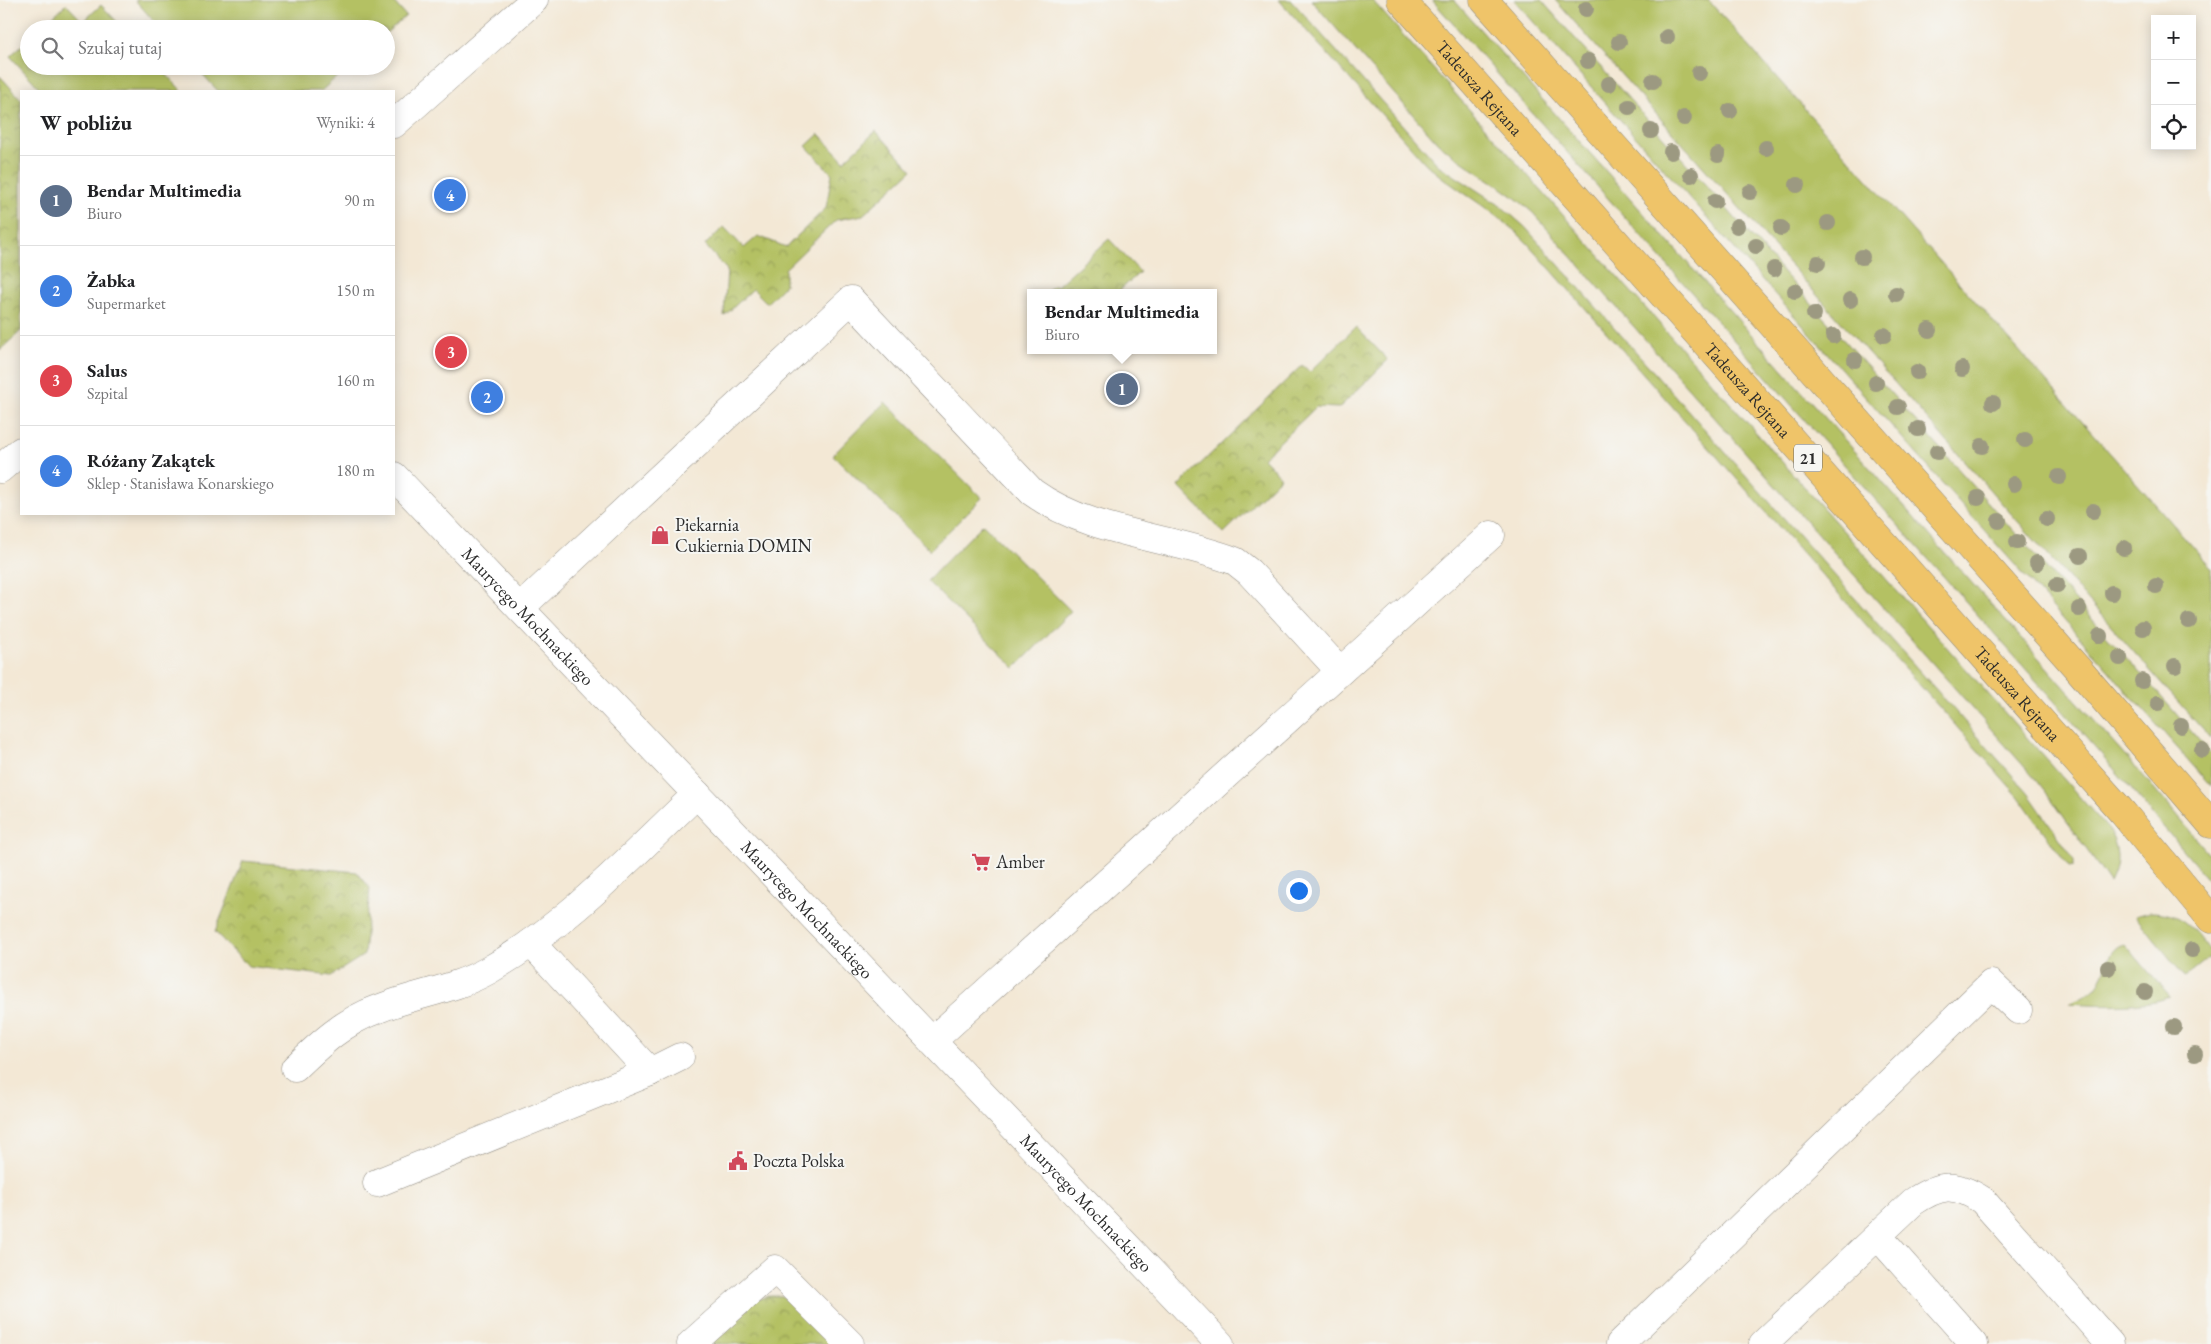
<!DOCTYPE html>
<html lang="pl">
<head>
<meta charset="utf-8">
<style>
  :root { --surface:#fff; --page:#f6f6f6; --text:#202124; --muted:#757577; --line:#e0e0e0; --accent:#7c3aed }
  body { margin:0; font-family:"EB Garamond",serif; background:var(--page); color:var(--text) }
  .controls { position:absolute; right:15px; top:15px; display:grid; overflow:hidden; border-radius:0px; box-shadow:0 2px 12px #0003 }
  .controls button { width:45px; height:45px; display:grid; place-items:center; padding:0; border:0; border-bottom:1px solid var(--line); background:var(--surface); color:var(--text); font:25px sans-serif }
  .you { position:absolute; left:1298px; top:890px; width:18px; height:18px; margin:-12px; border:4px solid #fff; border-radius:50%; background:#1a73e8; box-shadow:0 0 0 8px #1a73e833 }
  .badge { display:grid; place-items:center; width:32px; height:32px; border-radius:50%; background:var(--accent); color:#fff; font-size:16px; font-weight:700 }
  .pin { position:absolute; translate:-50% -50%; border:2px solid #fff; box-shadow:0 1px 5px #0006 }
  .popup { position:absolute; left:1027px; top:289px; width:190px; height:65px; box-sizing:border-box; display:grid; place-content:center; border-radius:0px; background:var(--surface); filter:drop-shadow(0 1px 4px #0005); font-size:16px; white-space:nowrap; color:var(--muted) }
  .popup b { font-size:19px; color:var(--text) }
  .popup::after { content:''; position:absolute; left:50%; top:100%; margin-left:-10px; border:10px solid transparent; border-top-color:var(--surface) }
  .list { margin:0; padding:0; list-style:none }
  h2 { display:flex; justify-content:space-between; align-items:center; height:65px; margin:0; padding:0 20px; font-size:21px }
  h2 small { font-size:16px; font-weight:400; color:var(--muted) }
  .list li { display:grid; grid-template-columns:32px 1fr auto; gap:15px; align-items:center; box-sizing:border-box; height:90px; padding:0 20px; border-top:1px solid var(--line) }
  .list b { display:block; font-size:19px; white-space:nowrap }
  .list p { margin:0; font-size:16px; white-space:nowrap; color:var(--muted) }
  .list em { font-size:16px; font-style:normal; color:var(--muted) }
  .icon { flex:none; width:28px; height:28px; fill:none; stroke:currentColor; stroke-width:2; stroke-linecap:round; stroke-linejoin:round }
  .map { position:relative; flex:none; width:2211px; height:1344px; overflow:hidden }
  .search { position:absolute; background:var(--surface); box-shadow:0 2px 12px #0003; left:20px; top:20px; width:375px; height:55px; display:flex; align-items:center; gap:12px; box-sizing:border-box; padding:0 18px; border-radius:28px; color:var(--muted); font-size:19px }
  .panel { position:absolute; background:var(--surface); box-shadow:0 2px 12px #0003; left:20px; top:90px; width:375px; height:425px; border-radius:0px }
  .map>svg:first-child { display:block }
</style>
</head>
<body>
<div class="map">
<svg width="2211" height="1344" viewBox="0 0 2211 1344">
  <defs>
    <pattern id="park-crowns" width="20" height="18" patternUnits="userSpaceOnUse" patternTransform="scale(1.25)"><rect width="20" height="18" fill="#b4c163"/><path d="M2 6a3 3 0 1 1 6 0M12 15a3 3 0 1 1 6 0" fill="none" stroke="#939d52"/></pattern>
  </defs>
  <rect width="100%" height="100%" fill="#f6f6f2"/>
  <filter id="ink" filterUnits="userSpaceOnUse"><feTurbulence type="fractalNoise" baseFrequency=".02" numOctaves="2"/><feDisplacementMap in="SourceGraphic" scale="10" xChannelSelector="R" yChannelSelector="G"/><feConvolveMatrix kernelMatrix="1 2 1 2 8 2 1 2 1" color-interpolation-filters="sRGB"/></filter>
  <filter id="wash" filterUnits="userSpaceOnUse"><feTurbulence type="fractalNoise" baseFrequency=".0096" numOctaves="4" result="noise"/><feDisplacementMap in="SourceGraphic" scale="20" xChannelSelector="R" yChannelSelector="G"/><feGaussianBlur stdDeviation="1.12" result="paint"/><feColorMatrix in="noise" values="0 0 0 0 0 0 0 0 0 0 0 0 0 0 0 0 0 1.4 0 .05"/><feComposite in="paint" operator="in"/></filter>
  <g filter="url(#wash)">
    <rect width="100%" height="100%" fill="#f3e8d5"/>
    <path fill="#b4c163" stroke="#707647" d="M135 0H392L406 16 386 33V29H161Z
      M1279 0H1291L1438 165 1501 206 1525 227 2028 793 2074 859V866L2069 867 2019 797 1529 245C1497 210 1461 195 1427 165Z
      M1311 0H1372L2109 830C2119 849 2120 864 2110 883L2052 800 2037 781 1533 213C1504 185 1467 169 1437 142Z
      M1432 0H1454L2147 780 2211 856V883L2102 755Z
      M1514 0H1541L2171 708 2211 754V786Z
      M1555 0H1708L2211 567V739Z
      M66 4 83 22 101 5 124 29H40Z
      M29 39V66H158L182 91H42L10 56Z
      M195 66H349L321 91H218Z
      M885 402 982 498 930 550 833 455Z
      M983 524 1071 611 1015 668 927 581Z
      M2149 912C2183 912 2192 928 2211 952V956L2185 977 2135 916Z
      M2125 944 2170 997C2143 1007 2097 1005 2069 1003 2080 998 2089 994 2097 986 2108 973 2105 947 2125 944Z"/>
    <path fill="url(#park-crowns)" stroke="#707647" d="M0 76 21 99V331L0 350Z
      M876 131 912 170 863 215 836 220 785 269V285L767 303 753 289 724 316 727 270 705 245 724 227 744 248 758 236 786 247 826 208 832 174 806 146 819 134 844 161Z
      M1109 239 1140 272 1117 293H1046L1054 285 1056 287Z
      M1356 327 1388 360 1339 408 1316 407 1263 458 1281 477 1224 533 1178 486 1302 365 1310 372Z
      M243 861 357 872 370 888 364 955 331 976 248 966 215 932Z
      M769 1296H783L832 1344H704L754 1301Z"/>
  </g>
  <g filter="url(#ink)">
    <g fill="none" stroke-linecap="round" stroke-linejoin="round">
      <g stroke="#8f8a80" stroke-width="29">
        <g id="minor">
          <path d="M394 124 534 0"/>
          <path d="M0 469 21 451"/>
          <path id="s1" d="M394 476 1220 1344"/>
          <path d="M520 608 851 300 1032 492C1090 534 1169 536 1235 561L1249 572 1340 671"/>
          <path d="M531 943 650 1072"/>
          <path d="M932 1041 1491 535"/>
          <path d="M295 1068C320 1044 344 1021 378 1009 414 994 454 990 489 970 568 925 631 856 697 794"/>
          <path d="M377 1183 650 1072 680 1057"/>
          <path d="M1878 1236 1974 1344"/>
          <path d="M691 1344 775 1269 850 1344"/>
          <path d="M1620 1344 1991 984 2018 1010"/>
          <path d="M1763 1344 1913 1202C1940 1184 1954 1182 1982 1200L2110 1344"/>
        </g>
      </g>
      <g stroke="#8f8a80" stroke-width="29">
        <g id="major">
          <path id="s2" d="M1401 0 2123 813 2211 919"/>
          <path d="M1484 0 2078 669 2211 824"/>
        </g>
      </g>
      <use href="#minor" stroke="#fff" stroke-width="28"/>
      <use href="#major" stroke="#efc469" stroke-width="28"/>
    </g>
    <g fill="#9c9981">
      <circle cx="1586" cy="9" r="8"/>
      <circle cx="1667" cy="37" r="8"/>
      <circle cx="1619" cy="42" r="8"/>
      <circle cx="1588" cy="61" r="8"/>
      <circle cx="1699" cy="73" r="8"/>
      <circle cx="1653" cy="81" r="8"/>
      <circle cx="1609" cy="84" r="8"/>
      <circle cx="1629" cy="107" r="8"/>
      <circle cx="1730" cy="111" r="8"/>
      <circle cx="1684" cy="118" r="8"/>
      <circle cx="1651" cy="131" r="8"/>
      <circle cx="1766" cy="148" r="8"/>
      <circle cx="1671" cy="152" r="8"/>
      <circle cx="1718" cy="155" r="8"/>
      <circle cx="1691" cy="175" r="8"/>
      <circle cx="1797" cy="185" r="8"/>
      <circle cx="1750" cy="192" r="8"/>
      <circle cx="1715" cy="201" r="8"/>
      <circle cx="1828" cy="223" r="8"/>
      <circle cx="1737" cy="226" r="8"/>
      <circle cx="1781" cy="228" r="8"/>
      <circle cx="1756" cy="246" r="8"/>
      <circle cx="1862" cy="257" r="8"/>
      <circle cx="1818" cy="263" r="8"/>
      <circle cx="1774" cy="269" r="8"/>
      <circle cx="1795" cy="291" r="8"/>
      <circle cx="1896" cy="294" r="8"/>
      <circle cx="1850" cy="300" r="8"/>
      <circle cx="1814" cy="314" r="8"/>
      <circle cx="1929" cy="330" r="8"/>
      <circle cx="1884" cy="335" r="8"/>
      <circle cx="1833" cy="336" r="8"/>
      <circle cx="1855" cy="360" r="8"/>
      <circle cx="1962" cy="369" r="8"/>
      <circle cx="1917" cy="372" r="8"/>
      <circle cx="1876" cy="383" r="8"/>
      <circle cx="1993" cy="403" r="8"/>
      <circle cx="1898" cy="407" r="8"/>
      <circle cx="1918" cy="429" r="8"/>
      <circle cx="2025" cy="440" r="8"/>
      <circle cx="1982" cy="446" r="8"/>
      <circle cx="1937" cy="452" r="8"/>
      <circle cx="2059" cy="477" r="8"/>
      <circle cx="2014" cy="484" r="8"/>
      <circle cx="1978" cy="498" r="8"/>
      <circle cx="2093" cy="511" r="8"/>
      <circle cx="2047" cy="519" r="8"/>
      <circle cx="1999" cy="521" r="8"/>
      <circle cx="2017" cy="542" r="8"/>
      <circle cx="2124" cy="548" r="8"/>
      <circle cx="2080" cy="556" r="8"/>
      <circle cx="2037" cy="563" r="8"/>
      <circle cx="2057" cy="585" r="8"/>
      <circle cx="2156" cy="586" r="8"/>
      <circle cx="2112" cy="593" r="8"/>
      <circle cx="2079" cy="609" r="8"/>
      <circle cx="2189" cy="621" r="8"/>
      <circle cx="2143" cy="628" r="8"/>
      <circle cx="2100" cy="636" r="8"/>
      <circle cx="2120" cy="658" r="8"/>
      <circle cx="2175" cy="666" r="8"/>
      <circle cx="2142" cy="681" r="8"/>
      <circle cx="2158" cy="703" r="8"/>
      <circle cx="2181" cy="726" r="8"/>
      <circle cx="2202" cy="750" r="8"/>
      <circle cx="2192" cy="950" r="8"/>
      <circle cx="2108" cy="968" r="8"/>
      <circle cx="2145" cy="992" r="8"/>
      <circle cx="2174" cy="1027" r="8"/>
      <circle cx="2195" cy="1054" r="8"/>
    </g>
  </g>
  <defs>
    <g id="shop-bare" transform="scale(1.5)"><path d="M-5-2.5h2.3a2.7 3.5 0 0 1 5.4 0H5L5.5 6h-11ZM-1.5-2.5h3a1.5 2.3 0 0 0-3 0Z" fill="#d1495b" stroke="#f6f6f2" stroke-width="2.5" paint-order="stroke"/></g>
    <g id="supermarket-bare" transform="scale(1.5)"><path d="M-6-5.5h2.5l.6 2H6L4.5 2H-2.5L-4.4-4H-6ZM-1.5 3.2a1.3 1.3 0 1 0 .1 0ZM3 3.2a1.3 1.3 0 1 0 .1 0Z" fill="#d1495b" stroke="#f6f6f2" stroke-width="2.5" paint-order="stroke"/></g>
    <g id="civic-bare" transform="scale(1.5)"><path d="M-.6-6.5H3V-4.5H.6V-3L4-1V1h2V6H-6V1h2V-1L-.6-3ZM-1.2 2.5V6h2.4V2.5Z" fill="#d1495b" stroke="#f6f6f2" stroke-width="2.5" paint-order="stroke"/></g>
  </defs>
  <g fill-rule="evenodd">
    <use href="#shop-bare" x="660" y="535"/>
    <use href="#supermarket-bare" x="981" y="862"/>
    <use href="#civic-bare" x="738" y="1161"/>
  </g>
  <g text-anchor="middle" stroke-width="4" stroke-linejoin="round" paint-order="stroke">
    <rect fill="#f6f6f2" stroke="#686867" stroke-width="1" x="1794" y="444.5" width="28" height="27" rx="4"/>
    <g font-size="16" font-weight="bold" fill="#2b2b2b">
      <text x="1808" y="464">21</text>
    </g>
    <g font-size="18" fill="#2b2b2b" stroke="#f6f6f2">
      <text dy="6" stroke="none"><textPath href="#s2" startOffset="118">Tadeusza Rejtana</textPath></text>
      <text dy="6" stroke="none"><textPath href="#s2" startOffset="522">Tadeusza Rejtana</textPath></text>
      <text dy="6" stroke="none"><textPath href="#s1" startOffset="194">Maurycego Mochnackiego</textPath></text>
      <text dy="6" stroke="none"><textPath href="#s2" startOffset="928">Tadeusza Rejtana</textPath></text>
      <text dy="6" stroke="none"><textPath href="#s1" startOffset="599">Maurycego Mochnackiego</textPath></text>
      <text dy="6" stroke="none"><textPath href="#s1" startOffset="1004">Maurycego Mochnackiego</textPath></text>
    </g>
    <g font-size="18" fill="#2b2b2b" stroke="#f6f6f2" text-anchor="start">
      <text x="675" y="531">Piekarnia<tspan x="675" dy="21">Cukiernia DOMIN</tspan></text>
      <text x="996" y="868">Amber</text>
      <text x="753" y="1167">Poczta Polska</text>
    </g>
  </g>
</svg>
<div class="controls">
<button>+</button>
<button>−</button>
<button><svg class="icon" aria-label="locate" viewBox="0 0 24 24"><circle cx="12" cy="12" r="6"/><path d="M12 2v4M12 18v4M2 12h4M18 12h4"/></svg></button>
</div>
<div class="you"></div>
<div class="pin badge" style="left:1122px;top:389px;background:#5c6f8a">1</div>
<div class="popup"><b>Bendar Multimedia</b>Biuro</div>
<div class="pin badge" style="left:487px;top:397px;background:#3f7fe0">2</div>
<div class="pin badge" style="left:451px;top:352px;background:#e0444e">3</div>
<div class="pin badge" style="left:450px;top:195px;background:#3f7fe0">4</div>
<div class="search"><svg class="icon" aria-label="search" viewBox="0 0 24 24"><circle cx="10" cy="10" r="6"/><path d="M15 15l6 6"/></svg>Szukaj tutaj</div>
<section class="panel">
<h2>W pobliżu<small>Wyniki: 4</small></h2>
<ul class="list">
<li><span class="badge" style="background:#5c6f8a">1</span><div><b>Bendar Multimedia</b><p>Biuro</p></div><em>90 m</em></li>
<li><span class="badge" style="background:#3f7fe0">2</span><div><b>Żabka</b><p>Supermarket</p></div><em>150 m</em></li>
<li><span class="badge" style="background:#e0444e">3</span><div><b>Salus</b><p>Szpital</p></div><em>160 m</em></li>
<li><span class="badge" style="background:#3f7fe0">4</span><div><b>Różany Zakątek</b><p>Sklep · Stanisława Konarskiego</p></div><em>180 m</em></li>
</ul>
</section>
</div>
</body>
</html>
